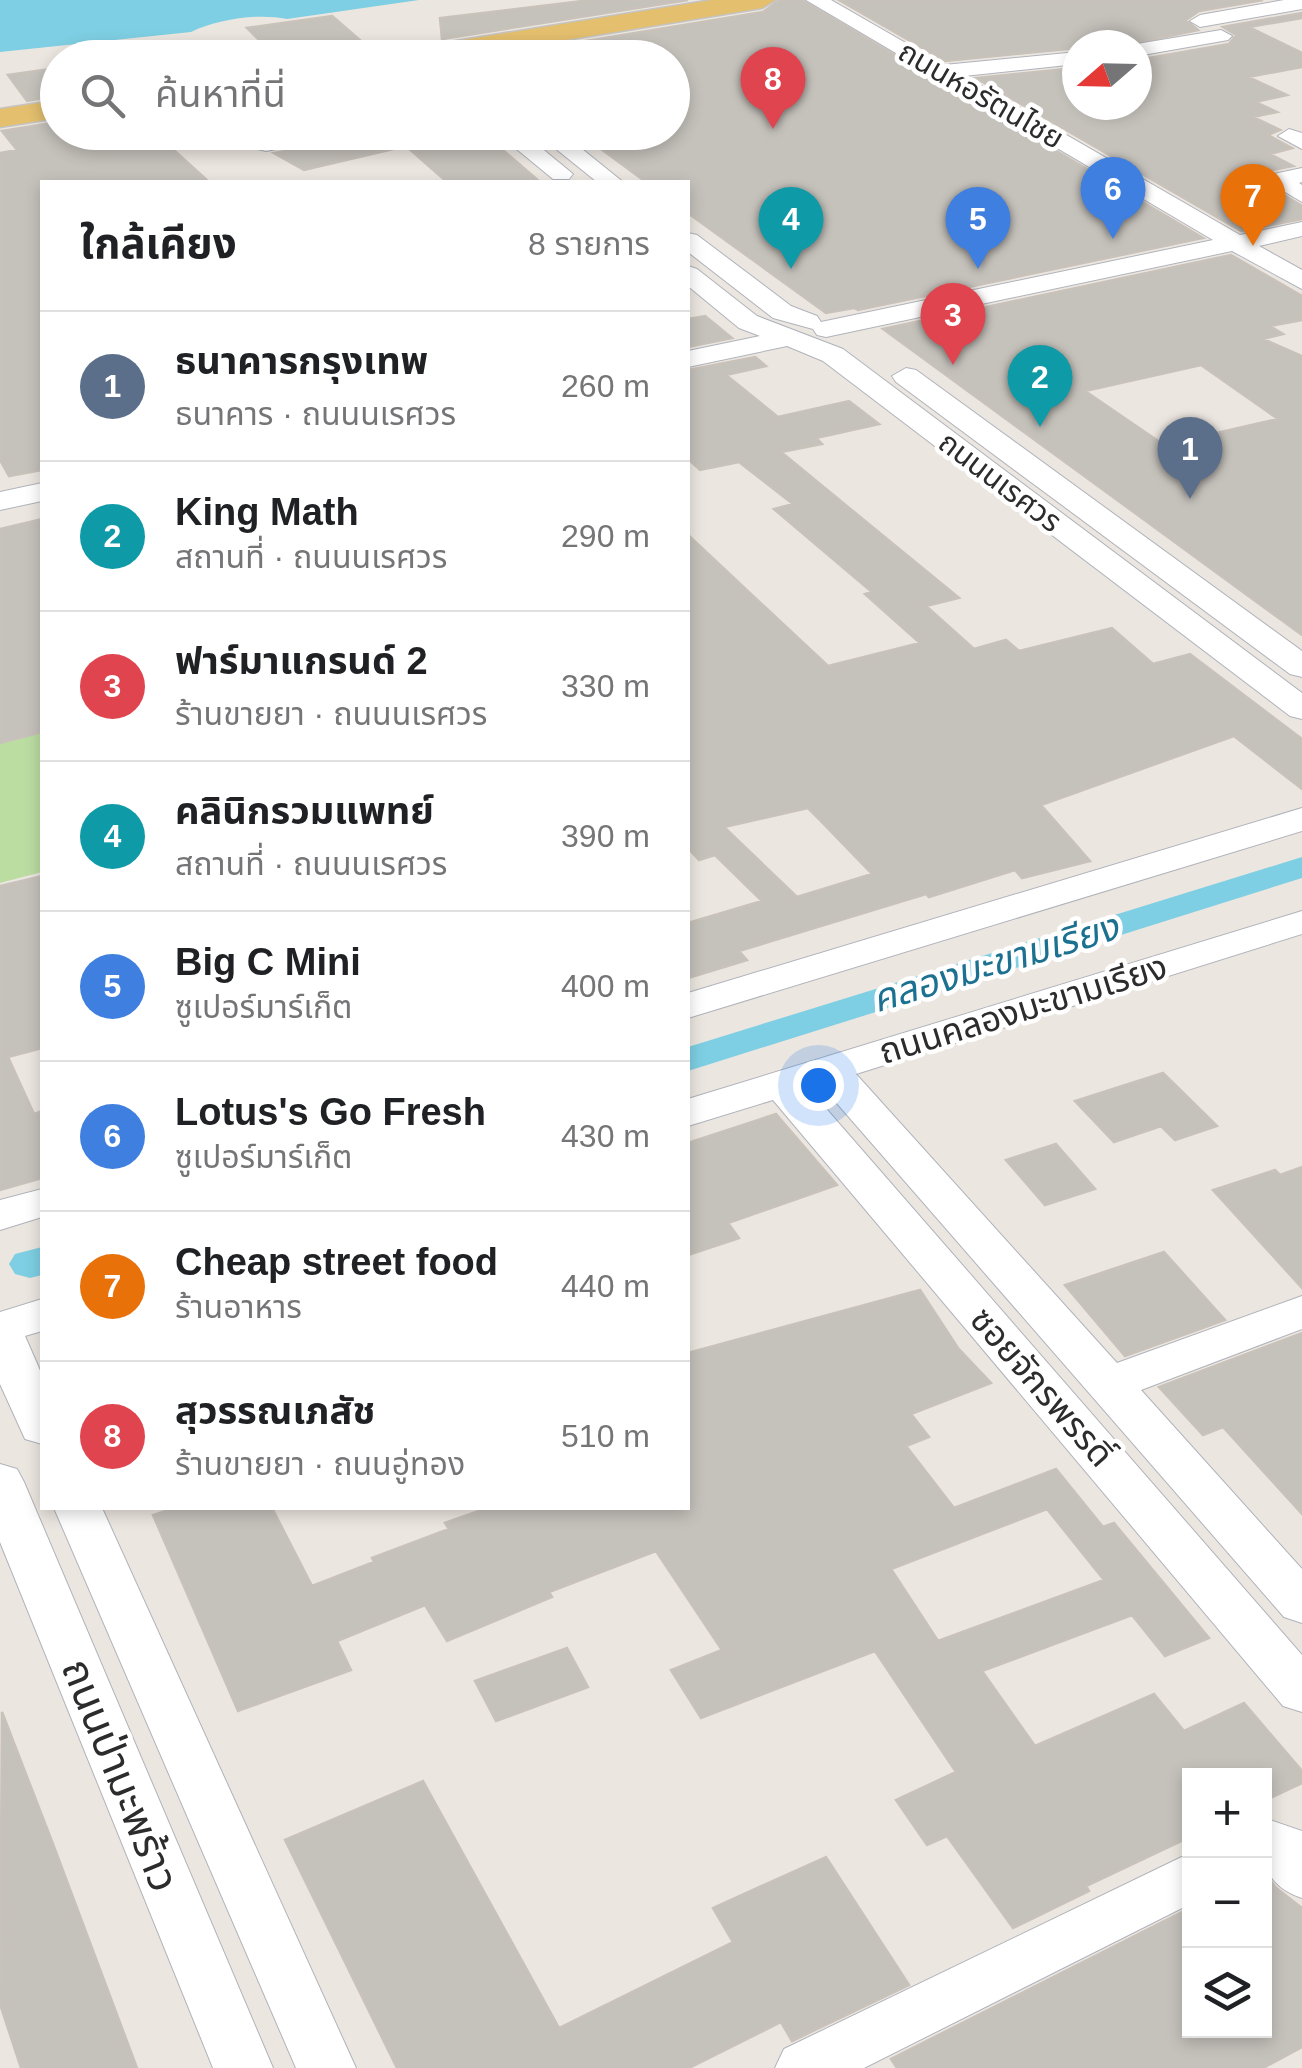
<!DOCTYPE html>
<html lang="th">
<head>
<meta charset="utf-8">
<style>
  :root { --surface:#fff; --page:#f2f2f2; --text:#202124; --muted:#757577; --line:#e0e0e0; --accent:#ea580c }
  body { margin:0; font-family:Helvetica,"Noto Sans Thai",sans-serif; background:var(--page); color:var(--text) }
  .controls { position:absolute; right:30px; bottom:30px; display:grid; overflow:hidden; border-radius:0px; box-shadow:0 5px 15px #0003 }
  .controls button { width:90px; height:90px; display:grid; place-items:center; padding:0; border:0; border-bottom:2px solid var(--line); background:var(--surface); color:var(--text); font:50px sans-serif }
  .compass { position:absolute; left:1062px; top:30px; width:90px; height:90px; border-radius:50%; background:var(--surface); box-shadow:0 5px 15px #0003; rotate:250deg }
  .you { position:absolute; left:818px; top:1085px; width:35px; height:35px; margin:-25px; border:8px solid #fff; border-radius:50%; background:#1a73e8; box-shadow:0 0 0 15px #1a73e833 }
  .badge { display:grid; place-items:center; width:65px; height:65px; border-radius:50%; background:var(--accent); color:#fff; font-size:32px; font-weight:700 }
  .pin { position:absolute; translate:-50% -82px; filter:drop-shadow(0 2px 5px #0008) }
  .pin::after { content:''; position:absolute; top:52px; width:35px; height:30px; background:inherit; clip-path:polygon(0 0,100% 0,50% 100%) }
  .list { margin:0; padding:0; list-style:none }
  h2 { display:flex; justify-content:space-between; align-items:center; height:130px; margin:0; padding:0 40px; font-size:42px }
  h2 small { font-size:32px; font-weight:400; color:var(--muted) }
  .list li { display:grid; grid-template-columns:65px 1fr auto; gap:30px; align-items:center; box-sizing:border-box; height:150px; padding:0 40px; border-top:2px solid var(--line) }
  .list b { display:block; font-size:38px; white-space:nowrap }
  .list p { margin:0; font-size:32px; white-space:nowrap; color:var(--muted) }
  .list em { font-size:32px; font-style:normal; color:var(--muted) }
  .icon { flex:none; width:55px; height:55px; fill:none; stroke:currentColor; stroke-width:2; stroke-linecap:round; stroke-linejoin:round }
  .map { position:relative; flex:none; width:1302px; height:2068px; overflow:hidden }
  .search { position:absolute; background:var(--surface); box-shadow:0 5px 15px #0003; left:40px; top:40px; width:650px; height:110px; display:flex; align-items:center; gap:25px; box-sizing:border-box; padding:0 35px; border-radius:55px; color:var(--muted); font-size:38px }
  .panel { position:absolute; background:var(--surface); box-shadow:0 5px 15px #0003; left:40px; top:180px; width:650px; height:1330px; border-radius:0px }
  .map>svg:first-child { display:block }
</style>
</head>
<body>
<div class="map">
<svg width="1302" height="2068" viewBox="0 0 1302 2068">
  <rect width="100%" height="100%" fill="#ece6e0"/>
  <path fill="#bbdda2" d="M42 712V872L0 883V722Z"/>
  <path fill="#7ecfe3" d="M0 0H419L287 19C258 13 218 19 191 32L0 52Z"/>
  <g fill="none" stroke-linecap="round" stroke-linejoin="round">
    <path fill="#7ecfe3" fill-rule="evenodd" d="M1302 857V878L688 1071V1047Z
      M42 1247V1275L30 1278 15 1274 9 1264 15 1254Z"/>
  </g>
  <path fill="#c5c1bb" stroke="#c8c2ba" stroke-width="2.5" fill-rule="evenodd" d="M591 0H688L442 39 440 18Z
    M779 0H802L1203 238 858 310 854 308 826 313 688 213V182H646L578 132H672V58H482L763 12Z
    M839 0H1263L1199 11 1186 20 1198 30 1127 45H1077V48L945 61Z
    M1302 13V18L1249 27 1302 53V67L1248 77 1287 95 1255 102 1277 112 1253 117 1280 130 1268 135 1292 148 1270 154 1293 166 1268 171 1261 181 1302 206V219L1241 231 976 78 1077 68V105H1137V60L1229 44 1236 35 1223 27Z
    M332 16 368 47 277 58 247 28Z
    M58 68V96L27 101 8 75Z
    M58 122V132H154L209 182H42V470L9 476 0 460V153L17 150 2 131Z
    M342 132H482L540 182H447L406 146 304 170 274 153 337 141Z
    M1231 255 1302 296V320L1270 326 1283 334 1263 339 1302 356V635L883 329ZM1201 365 1278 419 1164 445 1085 391Z
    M705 316 732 338 688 347V319Z
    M755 357 766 366 726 375 778 417 849 401 879 424 816 438 822 444 781 452 959 598 926 606 974 649 1006 640 1019 651 1112 628 1153 664 1190 654 1302 739V789L1234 736 1041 805 1090 861 1022 878 1015 870 929 897 926 894 739 951 747 960 688 978V923L762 901 715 855 699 860 688 848V535L828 666 920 643 865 594 872 592 774 509 793 504 739 462 700 470 688 459V370ZM808 808 820 820 872 874 797 897 724 827Z
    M42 519V732L0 743V529Z
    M42 876V1048L8 1057 34 1114 42 1111V1178L0 1190V886Z
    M1163 1073 1217 1126 1175 1140 1161 1126 1114 1142 1075 1101Z
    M776 1114 837 1185 728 1223 739 1238 688 1255V1143Z
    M1056 1144 1095 1189 1045 1205 1006 1160Z
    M1302 1167V1288L1213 1190 1275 1170 1280 1175Z
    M1164 1252 1225 1320 1125 1356 1065 1285Z
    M920 1290 958 1348 991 1383 911 1414 929 1437 906 1446 954 1508 1056 1469 1103 1527 1114 1523 1209 1638 1165 1656 1132 1615 982 1671 1035 1746 1154 1694 1184 1731 1244 1703 1302 1771V1783L1264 1801V1776H1190V1837L1086 1886 1089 1891 1013 1928 947 1836 927 1845 896 1800 956 1772 875 1651 701 1718 671 1670 722 1650 656 1551 549 1592 552 1597 447 1641 425 1605 337 1641 351 1670 238 1711 153 1515 175 1508H272L312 1586 374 1562 372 1558 449 1529 445 1523 487 1508H688V1353ZM1047 1509 1104 1580 938 1641 891 1569Z
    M1302 1333V1514L1223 1427 1203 1435 1159 1387Z
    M567 1648 588 1687 496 1721 475 1681Z
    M2 1712 53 1844 137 2068H21L0 2004Z
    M423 1781 559 2028 733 1942 713 1908 826 1857 909 1985 792 2041 781 2022 689 2068H397L285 1840Z
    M1264 1871 1275 1887 1302 1908V2047L1263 2068H897L891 2059 1190 1908V2030H1264Z"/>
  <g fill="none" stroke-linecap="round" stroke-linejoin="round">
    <g stroke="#b0b3bb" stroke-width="2">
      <path id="minor" d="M806 0H831L944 65 1077 52V64L964 76 1240 235 1302 222V236L1259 246 1302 270V289L1232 251 826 337 817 335 813 329 773 318 688 252V233L697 235 791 306 817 316 821 322 1213 240Z
        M1284 0H1302V9L1200 27 1190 21 1200 15Z
        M1221 30 1232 36 1228 40 1137 56V45H1131Z
        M1289 129 1302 133V149L1278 136Z
        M241 132H266L271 136 339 132 336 137 266 151 258 149Z
        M496 132H522L573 174 569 179H553Z
        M535 132H561L623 182H597Z
        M1302 168V182L1299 183 1302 185V202L1265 180 1269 175Z
        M688 266 697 269 757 316 843 349 1302 693V719L1290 716 823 361 787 346 688 367V351L760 336 739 328 688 286Z
        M906 368 916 370 1302 651V677L1290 674 896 382 892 376Z
        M42 483V501L0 510V492Z
        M1302 808V831L688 1018V993Z
        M1302 911V934L856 1074 1117 1363 1302 1296V1329L1141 1390 1302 1569V1623L1284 1617 821 1085 809 1089 1302 1655V1712L1283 1706 773 1100 688 1126V1099Z
        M42 1189V1217L0 1230V1200Z
        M42 1299V1331L25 1336 42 1375V1444L25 1439 0 1384V1312Z
        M0 1464 17 1469 24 1482 273 2068H213L0 1542Z
        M54 1508H102L356 2068H296Z
        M1264 1818 1302 1831V1898C1259 1883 1264 1857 1264 1818Z
        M1190 1853V1904L864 2068H775L784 2049Z"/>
    </g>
    <g stroke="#c4c4c4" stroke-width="3">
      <path id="major" d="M712 0H775L762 8 456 58H386L400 50Z
        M58 100V118L0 127V109Z"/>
    </g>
    <use href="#minor" fill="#fff" fill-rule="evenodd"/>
    <use href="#major" fill="#e3bf6e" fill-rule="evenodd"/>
  </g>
  <g text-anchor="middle" stroke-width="9" stroke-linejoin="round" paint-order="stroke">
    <g font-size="30" fill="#2c2c2c" stroke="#fff">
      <text transform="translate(981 95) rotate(30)" y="10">ถนนหอรัตนไชย</text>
      <text transform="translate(1000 482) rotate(37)" y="10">ถนนนเรศวร</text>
    </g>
    <g font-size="35" fill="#2c2c2c" stroke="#fff">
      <text transform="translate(1023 1009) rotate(-17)" y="12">ถนนคลองมะขามเรียง</text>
      <text transform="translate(1042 1387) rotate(49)" y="12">ซอยจักรพรรดิ์</text>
    </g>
    <g font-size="38" font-style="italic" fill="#1c7190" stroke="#fff">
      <text transform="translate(995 963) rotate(-17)" y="13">คลองมะขามเรียง</text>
    </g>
    <g font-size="42" fill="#2c2c2c" stroke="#fff">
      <text transform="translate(121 1775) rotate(68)" y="15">ถนนป่ามะพร้าว</text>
    </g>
  </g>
</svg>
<div class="controls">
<button>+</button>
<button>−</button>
<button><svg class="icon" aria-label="layers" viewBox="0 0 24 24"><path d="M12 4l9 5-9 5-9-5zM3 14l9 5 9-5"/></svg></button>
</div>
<svg class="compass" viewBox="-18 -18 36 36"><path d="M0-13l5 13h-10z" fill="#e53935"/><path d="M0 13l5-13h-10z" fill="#757577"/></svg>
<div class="you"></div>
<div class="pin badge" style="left:1190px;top:499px;background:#5c6f8a">1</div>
<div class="pin badge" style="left:1040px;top:427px;background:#0f9aa8">2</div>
<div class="pin badge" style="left:953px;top:365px;background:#e0444e">3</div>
<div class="pin badge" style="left:791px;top:269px;background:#0f9aa8">4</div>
<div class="pin badge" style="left:978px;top:269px;background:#3f7fe0">5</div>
<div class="pin badge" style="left:1113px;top:239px;background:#3f7fe0">6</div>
<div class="pin badge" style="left:1253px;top:246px;background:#e8710a">7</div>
<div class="pin badge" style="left:773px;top:129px;background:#e0444e">8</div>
<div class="search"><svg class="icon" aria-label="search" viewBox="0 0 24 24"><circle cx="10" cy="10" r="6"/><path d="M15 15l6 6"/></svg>ค้นหาที่นี่</div>
<section class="panel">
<h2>ใกล้เคียง<small>8 รายการ</small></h2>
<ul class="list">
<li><span class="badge" style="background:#5c6f8a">1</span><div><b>ธนาคารกรุงเทพ</b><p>ธนาคาร · ถนนนเรศวร</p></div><em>260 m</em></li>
<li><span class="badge" style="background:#0f9aa8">2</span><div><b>King Math</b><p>สถานที่ · ถนนนเรศวร</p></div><em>290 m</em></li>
<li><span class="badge" style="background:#e0444e">3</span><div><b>ฟาร์มาแกรนด์ 2</b><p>ร้านขายยา · ถนนนเรศวร</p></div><em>330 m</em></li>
<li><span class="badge" style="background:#0f9aa8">4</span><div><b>คลินิกรวมแพทย์</b><p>สถานที่ · ถนนนเรศวร</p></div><em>390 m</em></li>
<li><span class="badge" style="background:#3f7fe0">5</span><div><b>Big C Mini</b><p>ซูเปอร์มาร์เก็ต</p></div><em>400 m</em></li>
<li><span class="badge" style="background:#3f7fe0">6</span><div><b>Lotus's Go Fresh</b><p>ซูเปอร์มาร์เก็ต</p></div><em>430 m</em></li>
<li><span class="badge" style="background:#e8710a">7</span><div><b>Cheap street food</b><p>ร้านอาหาร</p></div><em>440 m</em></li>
<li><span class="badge" style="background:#e0444e">8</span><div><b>สุวรรณเภสัช</b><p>ร้านขายยา · ถนนอู่ทอง</p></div><em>510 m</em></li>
</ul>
</section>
</div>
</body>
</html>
